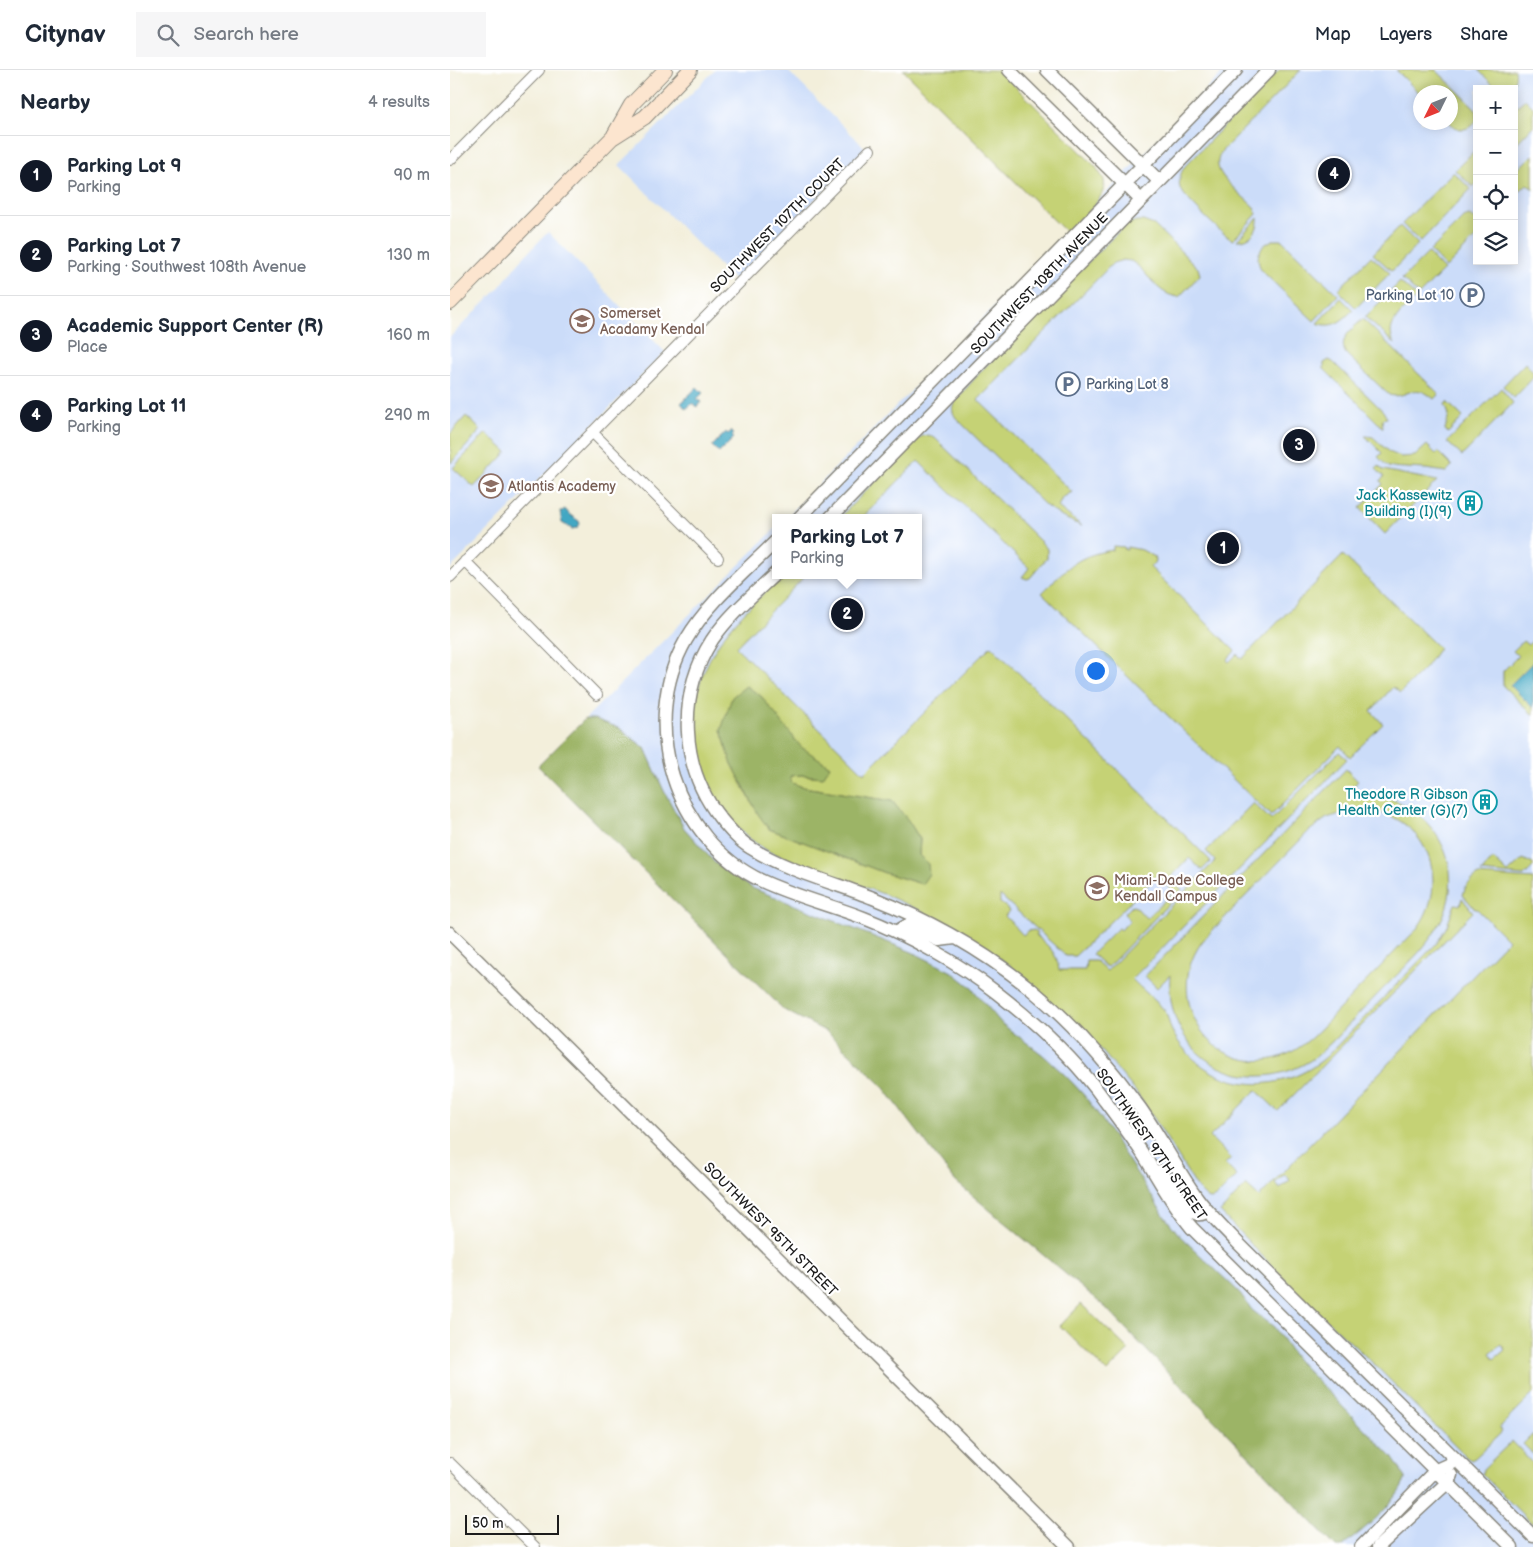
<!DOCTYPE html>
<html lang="en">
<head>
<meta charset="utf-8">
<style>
  :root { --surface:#fff; --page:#f6f6f7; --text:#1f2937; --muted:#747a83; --line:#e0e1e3; --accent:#111827 }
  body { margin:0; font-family:"Balsamiq Sans",sans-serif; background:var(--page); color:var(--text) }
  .controls { position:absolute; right:15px; top:15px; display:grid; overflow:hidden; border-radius:0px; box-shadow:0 2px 12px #0003 }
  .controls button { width:45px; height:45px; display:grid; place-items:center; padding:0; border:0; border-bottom:1px solid var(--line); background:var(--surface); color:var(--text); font:25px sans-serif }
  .compass { position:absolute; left:963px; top:15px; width:45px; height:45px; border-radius:50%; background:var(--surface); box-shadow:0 2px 12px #0003; rotate:227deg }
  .scale { position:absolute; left:15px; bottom:12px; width:94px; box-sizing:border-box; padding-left:5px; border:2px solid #1c1c1c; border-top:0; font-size:14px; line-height:18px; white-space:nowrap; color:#1c1c1c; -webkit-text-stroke:4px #fff; paint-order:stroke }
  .you { position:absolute; left:645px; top:600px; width:18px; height:18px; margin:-12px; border:4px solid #fff; border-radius:50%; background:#1a73e8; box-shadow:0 0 0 8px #1a73e833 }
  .badge { display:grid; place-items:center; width:32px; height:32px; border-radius:50%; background:var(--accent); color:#fff; font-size:16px; font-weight:700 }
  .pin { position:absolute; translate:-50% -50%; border:2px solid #fff; box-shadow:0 1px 5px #0006 }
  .popup { position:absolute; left:322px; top:444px; width:150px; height:65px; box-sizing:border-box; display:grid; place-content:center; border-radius:0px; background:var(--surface); filter:drop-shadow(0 1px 4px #0005); font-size:16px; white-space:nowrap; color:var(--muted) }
  .popup b { font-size:19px; color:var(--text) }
  .popup::after { content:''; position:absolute; left:50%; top:100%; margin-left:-10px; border:10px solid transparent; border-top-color:var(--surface) }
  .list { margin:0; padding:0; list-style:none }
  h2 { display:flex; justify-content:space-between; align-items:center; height:65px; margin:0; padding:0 20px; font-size:21px }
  h2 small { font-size:16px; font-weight:400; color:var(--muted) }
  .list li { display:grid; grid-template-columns:32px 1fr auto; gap:15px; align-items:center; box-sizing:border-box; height:80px; padding:0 20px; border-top:1px solid var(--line) }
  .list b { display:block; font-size:19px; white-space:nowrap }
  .list p { margin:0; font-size:16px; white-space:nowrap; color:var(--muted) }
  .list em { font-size:16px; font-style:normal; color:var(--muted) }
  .icon { flex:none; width:28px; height:28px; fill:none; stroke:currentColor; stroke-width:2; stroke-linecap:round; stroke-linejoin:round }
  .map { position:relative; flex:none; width:1083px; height:1477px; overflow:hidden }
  header { display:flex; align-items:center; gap:30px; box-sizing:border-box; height:70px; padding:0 25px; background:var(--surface); border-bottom:1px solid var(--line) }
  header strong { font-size:24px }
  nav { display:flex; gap:28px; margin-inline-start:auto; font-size:18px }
  .search { width:350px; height:45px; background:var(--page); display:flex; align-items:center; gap:12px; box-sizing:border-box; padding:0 18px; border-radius:0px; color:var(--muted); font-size:19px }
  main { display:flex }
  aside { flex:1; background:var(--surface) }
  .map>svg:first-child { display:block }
</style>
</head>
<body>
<header>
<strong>Citynav</strong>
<div class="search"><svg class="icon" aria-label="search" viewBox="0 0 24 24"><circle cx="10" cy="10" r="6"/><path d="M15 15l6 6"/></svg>Search here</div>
<nav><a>Map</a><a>Layers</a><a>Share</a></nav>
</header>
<main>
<aside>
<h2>Nearby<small>4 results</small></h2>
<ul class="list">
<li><span class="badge">1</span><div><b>Parking Lot 9</b><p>Parking</p></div><em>90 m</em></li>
<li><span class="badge">2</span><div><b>Parking Lot 7</b><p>Parking · Southwest 108th Avenue</p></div><em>130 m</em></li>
<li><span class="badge">3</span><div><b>Academic Support Center (R)</b><p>Place</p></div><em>160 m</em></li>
<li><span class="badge">4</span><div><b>Parking Lot 11</b><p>Parking</p></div><em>290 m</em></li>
</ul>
</aside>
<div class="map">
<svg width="1083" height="1477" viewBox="0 0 1083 1477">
  <rect width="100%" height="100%" fill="#fff"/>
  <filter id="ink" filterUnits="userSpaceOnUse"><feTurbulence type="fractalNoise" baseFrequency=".02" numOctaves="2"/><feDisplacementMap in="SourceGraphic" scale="10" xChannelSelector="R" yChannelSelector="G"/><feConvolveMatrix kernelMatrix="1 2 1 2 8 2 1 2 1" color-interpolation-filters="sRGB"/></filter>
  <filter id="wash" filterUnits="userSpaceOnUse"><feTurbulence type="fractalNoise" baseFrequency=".0096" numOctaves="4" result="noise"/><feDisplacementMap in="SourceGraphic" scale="20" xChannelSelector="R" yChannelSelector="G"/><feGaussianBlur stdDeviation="1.12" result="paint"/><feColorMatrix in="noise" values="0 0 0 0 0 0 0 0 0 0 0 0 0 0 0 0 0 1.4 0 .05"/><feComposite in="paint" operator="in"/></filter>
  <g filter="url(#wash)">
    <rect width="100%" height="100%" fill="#f3efdb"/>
    <path fill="#cbdcf9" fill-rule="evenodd" d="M265 0H337L416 79 284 210 169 95Z
      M775 0H1083V1477H886L655 1237 505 1111 431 1014 377 962 334 940 88 696 326 458V505H468V448H336L617 163ZM1027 19H1064V191H1027ZM971 22H1001V52H971Z
      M98 162 215 282 0 499V267L48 219 69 192Z"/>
    <path fill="#c5d274" stroke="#707748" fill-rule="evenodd" d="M453 0H549L646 97C648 101 652 105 654 110 658 128 629 152 617 163Z
      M829 0H851L772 81C769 86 767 91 768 96 770 109 795 128 804 137L807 144 783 170C774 166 734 128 730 118 728 110 731 102 735 96Z
      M946 0H986L1025 38 1027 42 1026 51C1018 61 1009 62 1000 53L1001 22H971L970 24Z
      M1028 0H1065C1066 5 1066 11 1061 15 1049 26 1037 8 1028 0Z
      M1075 29 1083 37V56L1064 76V39Z
      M1027 78V113L1023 117 1005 100Z
      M1083 84V119L1077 114 1064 127V97L1067 100Z
      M1003 102 1021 119 970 172 952 154Z
      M1019 146 1027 150V166L996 198 980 181 1013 148Z
      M808 148C809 161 800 171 787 170Z
      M686 151H693L704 155 748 198 750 205 729 227C706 225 699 202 681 191L673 190 663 193 528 330 622 422 612 428 608 437 632 456 612 447 596 436 506 348C502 342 501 337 505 331L534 298 662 168 677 154Z
      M950 156 968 174 942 201 923 184Z
      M823 170H832L888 225 864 251 812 201C804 187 809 176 823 170Z
      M978 183 994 200 969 225 952 209Z
      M921 186 940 203 906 238 888 220Z
      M950 212 967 227C955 240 932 255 945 274L915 247Z
      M891 228 903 240C892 251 883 259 867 253Z
      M913 249 989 324 984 329C963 310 957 330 939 325L896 284C887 269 903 258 913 249Z
      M879 290 883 292 933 341 937 348 932 349 933 358 874 299V293Z
      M1075 293 1083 302V308L1064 328 1053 316Z
      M1051 318 1063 333 1012 386 997 372Z
      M997 332 1013 347 998 363 995 360 999 345 995 334Z
      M16 346 31 360 1 393 0 364Z
      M36 363 57 382 24 417 3 398Z
      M478 365 486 369 594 475 597 479V488L580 508 577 509 572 507 579 498 468 391 412 448H389L466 370 472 366Z
      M915 366 923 367 939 382 951 387 965 386 977 375 986 384 988 382 1002 396 996 402 976 399 938 397 928 387 932 383Z
      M929 396 933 400 987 411 935 464 910 438 933 414 930 411 934 407 926 399Z
      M663 476 674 477 675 480H677V477L692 480 705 487 706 491 700 497 785 581 777 590 779 592 787 584 792 589 893 485 989 578 975 598 950 623 943 617 921 641 933 654 900 687 890 676 821 746 592 523C617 498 627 485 663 480Z
      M332 505H356L286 577 414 703 541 576 760 790V792L752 800 739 788 720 808 732 820 658 897 655 896 642 884 668 858 671 860 680 850 674 844 682 836 686 837 696 848 724 822 708 807 709 804 625 886H616L550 825V833L555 836 559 841 555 846 573 865 578 861 584 860 587 863 586 865C599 877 607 882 609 900H635L636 891H646L657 901 765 791 756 781 803 733 821 750 889 682 897 689 682 909C690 918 709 933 715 941 718 946 719 954 721 959 725 967 730 975 736 981 774 1024 835 1023 876 987L987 873 997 856 1005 834 1010 835 1012 828 1023 842 828 1041 806 1020 760 1067 781 1088 775 1094 787 1106 766 1127 761 1129 757 1128 748 1119 704 1048 686 1022 652 981 561 896 524 871 469 840 436 825 320 782C246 740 221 651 266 578 282 551 310 528 332 505ZM311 626 351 678 380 696 372 707 352 705 339 706 341 713 353 717 442 731 470 769 469 785 478 794 472 814 435 803 319 759C297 728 282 697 271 660Z
      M1083 570V645L1053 616V601L1068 586 1063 581 1073 571 1078 575Z
      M896 699 908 711 896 724C927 721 957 730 978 754 990 767 998 784 1000 801 1006 855 964 887 931 921 909 943 889 966 867 986 799 1035 714 989 720 905L707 918 695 906ZM903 740C971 735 1007 809 965 861 942 885 919 908 896 932 877 951 859 976 833 986 761 1012 707 923 756 867L859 761 877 748Z
      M1043 789 1058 803 1073 789 1083 794V797L1074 806 1031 802Z
      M1028 805 1083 809V1324L1049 1358 1052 1362 1025 1388 1021 1390 1016 1387 927 1297 847 1222 770 1142 796 1115 809 1127 1058 870 1027 839H1025L1013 825 1016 816ZM835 1104 840 1110 830 1119 825 1113ZM1051 1274 1055 1280 1044 1289 1040 1283Z
      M631 1234 679 1280 657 1302 610 1256Z
      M1083 1364V1384L1073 1374Z
      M1062 1371 1083 1393V1455L1032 1404 1033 1399Z"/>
    <path fill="#9cb466" stroke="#5c6841" d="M296 616 311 626 351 677 380 696 373 707 352 705 340 706 342 713 353 717 442 731 458 750 470 769 469 785 478 794 479 804 472 814 435 803 319 759 308 744 281 692 271 660 282 627Z
      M135 649H145L169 658 195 678 214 721 234 758 265 793 302 818 462 882 502 902 521 917 552 954 593 985 616 1006 633 1024 651 1048 715 1147 730 1166 790 1223 802 1240 824 1257 846 1289 942 1387 956 1408C946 1435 914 1459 892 1477H886L655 1237 505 1111 431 1014 377 962 334 940 88 696Z"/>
    <path fill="#43a7c3" stroke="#306270" d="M247 317 253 323 247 329 251 332 247 337 243 333 236 339 231 333Z
      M281 361 284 364 282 366 284 368 269 383 262 376 276 362 278 364Z
      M115 439 120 445 129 451 130 454 127 458 122 459 112 453 110 442Z
      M1083 592V638L1060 615Z"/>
  </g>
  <g filter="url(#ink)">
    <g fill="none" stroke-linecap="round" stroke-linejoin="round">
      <g stroke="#88867c" stroke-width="12">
        <path id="minor" d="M0 90 89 0
          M142 362 268 488
          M15 491 147 625
          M0 507 420 80
          M0 1393 85 1477"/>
      </g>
      <g stroke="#88867c" stroke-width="15">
        <path id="tertiary" d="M559 0 691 130
          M597 0 709 111
          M349 448 786 0
          M380 448 819 0
          M326 471C295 502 258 532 236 570 188 654 224 769 312 811 344 826 380 835 414 848 458 865 510 894 547 923 587 954 626 990 655 1031 670 1051 685 1071 698 1092 712 1115 724 1137 742 1158L1062 1477
          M326 503C304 524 279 545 262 570 227 625 230 697 270 748 279 759 289 771 301 778 335 800 385 813 423 828 479 850 535 882 582 920 623 954 659 995 690 1038 711 1068 727 1100 748 1129 759 1144 774 1158 787 1172L1083 1466
          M446 862 458 855 489 870 505 868
          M0 863 619 1477
          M709 1101C719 1109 737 1147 751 1144 753 1144 756 1142 758 1141
          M911 1477 986 1400 1006 1391
          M928 1477 998 1412 1001 1405"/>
      </g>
      <g stroke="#88867c" stroke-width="16">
        <path id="secondary" d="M164 65 181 35 215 0
          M0 233 162 68 195 47 240 0"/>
      </g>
      <use href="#minor" stroke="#fff" stroke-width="10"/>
      <use href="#tertiary" stroke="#fff" stroke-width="12"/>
      <use href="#secondary" stroke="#fce5cf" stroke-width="14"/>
    </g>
  </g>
  <defs>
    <g id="parking-ring" transform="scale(1.25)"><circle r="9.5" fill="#fff" stroke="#5c6f8a" stroke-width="1.5"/><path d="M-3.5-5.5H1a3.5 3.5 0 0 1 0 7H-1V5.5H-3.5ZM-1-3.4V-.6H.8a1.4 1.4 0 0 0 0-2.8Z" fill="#5c6f8a"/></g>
    <g id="school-ring" transform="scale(1.25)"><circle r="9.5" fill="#fff" stroke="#8d6e63" stroke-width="1.5"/><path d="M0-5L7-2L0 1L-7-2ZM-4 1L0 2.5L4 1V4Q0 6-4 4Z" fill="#8d6e63"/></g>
    <g id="building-ring" transform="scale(1.25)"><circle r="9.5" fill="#fff" stroke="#0f9aa8" stroke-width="1.5"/><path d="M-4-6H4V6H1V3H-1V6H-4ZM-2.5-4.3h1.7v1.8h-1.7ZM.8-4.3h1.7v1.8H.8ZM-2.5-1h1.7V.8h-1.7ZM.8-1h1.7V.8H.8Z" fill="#0f9aa8"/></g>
    <g id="university-ring" transform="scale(1.25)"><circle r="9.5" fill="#fff" stroke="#8d6e63" stroke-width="1.5"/><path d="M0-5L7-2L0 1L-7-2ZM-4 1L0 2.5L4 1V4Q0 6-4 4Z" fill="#8d6e63"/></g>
  </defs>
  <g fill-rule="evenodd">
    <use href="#parking-ring" x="1022" y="225"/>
    <use href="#school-ring" x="132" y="251"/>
    <use href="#parking-ring" x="618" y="314"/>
    <use href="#school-ring" x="41" y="416"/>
    <use href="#building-ring" x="1020" y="433"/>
    <use href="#building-ring" x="1035" y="732"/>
    <use href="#university-ring" x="647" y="818"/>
  </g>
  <g text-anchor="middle" stroke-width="4.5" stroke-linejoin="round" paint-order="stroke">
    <g font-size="14" fill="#1c1c1c" stroke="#fff">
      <text transform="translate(327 155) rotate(-45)" y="5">SOUTHWEST 107TH COURT</text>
      <text transform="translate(589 213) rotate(-46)" y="5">SOUTHWEST 108TH AVENUE</text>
      <text transform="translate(702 1074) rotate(55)" y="5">SOUTHWEST 97TH STREET</text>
      <text transform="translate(321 1159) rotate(45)" y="5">SOUTHWEST 95TH STREET</text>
    </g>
    <g font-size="14" fill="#4e5e75" stroke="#fff" text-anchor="end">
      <text x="1004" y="230">Parking Lot 10</text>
      <text x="636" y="319" text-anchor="start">Parking Lot 8</text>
    </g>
    <g font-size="14" fill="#785e54" stroke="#fff" text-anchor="start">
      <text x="150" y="248">Somerset<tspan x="150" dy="16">Acadamy Kendal</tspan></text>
      <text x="58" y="421">Atlantis Academy</text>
      <text x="664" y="815">Miami-Dade College<tspan x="664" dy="16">Kendall Campus</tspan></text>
    </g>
    <g font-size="14" fill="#0d838f" stroke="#fff" text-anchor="end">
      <text x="1002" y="430">Jack Kassewitz<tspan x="1002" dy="16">Building (I)(9)</tspan></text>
      <text x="1018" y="729">Theodore R Gibson<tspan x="1018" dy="16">Health Center (G)(7)</tspan></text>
    </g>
  </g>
</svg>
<div class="controls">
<button>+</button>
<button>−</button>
<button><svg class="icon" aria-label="locate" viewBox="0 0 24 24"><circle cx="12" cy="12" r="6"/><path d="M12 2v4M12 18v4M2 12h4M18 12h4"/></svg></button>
<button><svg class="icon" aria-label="layers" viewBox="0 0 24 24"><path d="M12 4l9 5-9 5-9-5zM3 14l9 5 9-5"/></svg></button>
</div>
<svg class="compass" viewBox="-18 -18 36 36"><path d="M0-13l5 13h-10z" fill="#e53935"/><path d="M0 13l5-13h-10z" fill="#747a83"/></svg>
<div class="scale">50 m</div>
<div class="you"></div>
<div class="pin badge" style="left:773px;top:478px">1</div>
<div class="pin badge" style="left:397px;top:544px">2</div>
<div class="popup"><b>Parking Lot 7</b>Parking</div>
<div class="pin badge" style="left:849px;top:375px">3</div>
<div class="pin badge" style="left:884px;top:104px">4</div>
</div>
</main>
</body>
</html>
